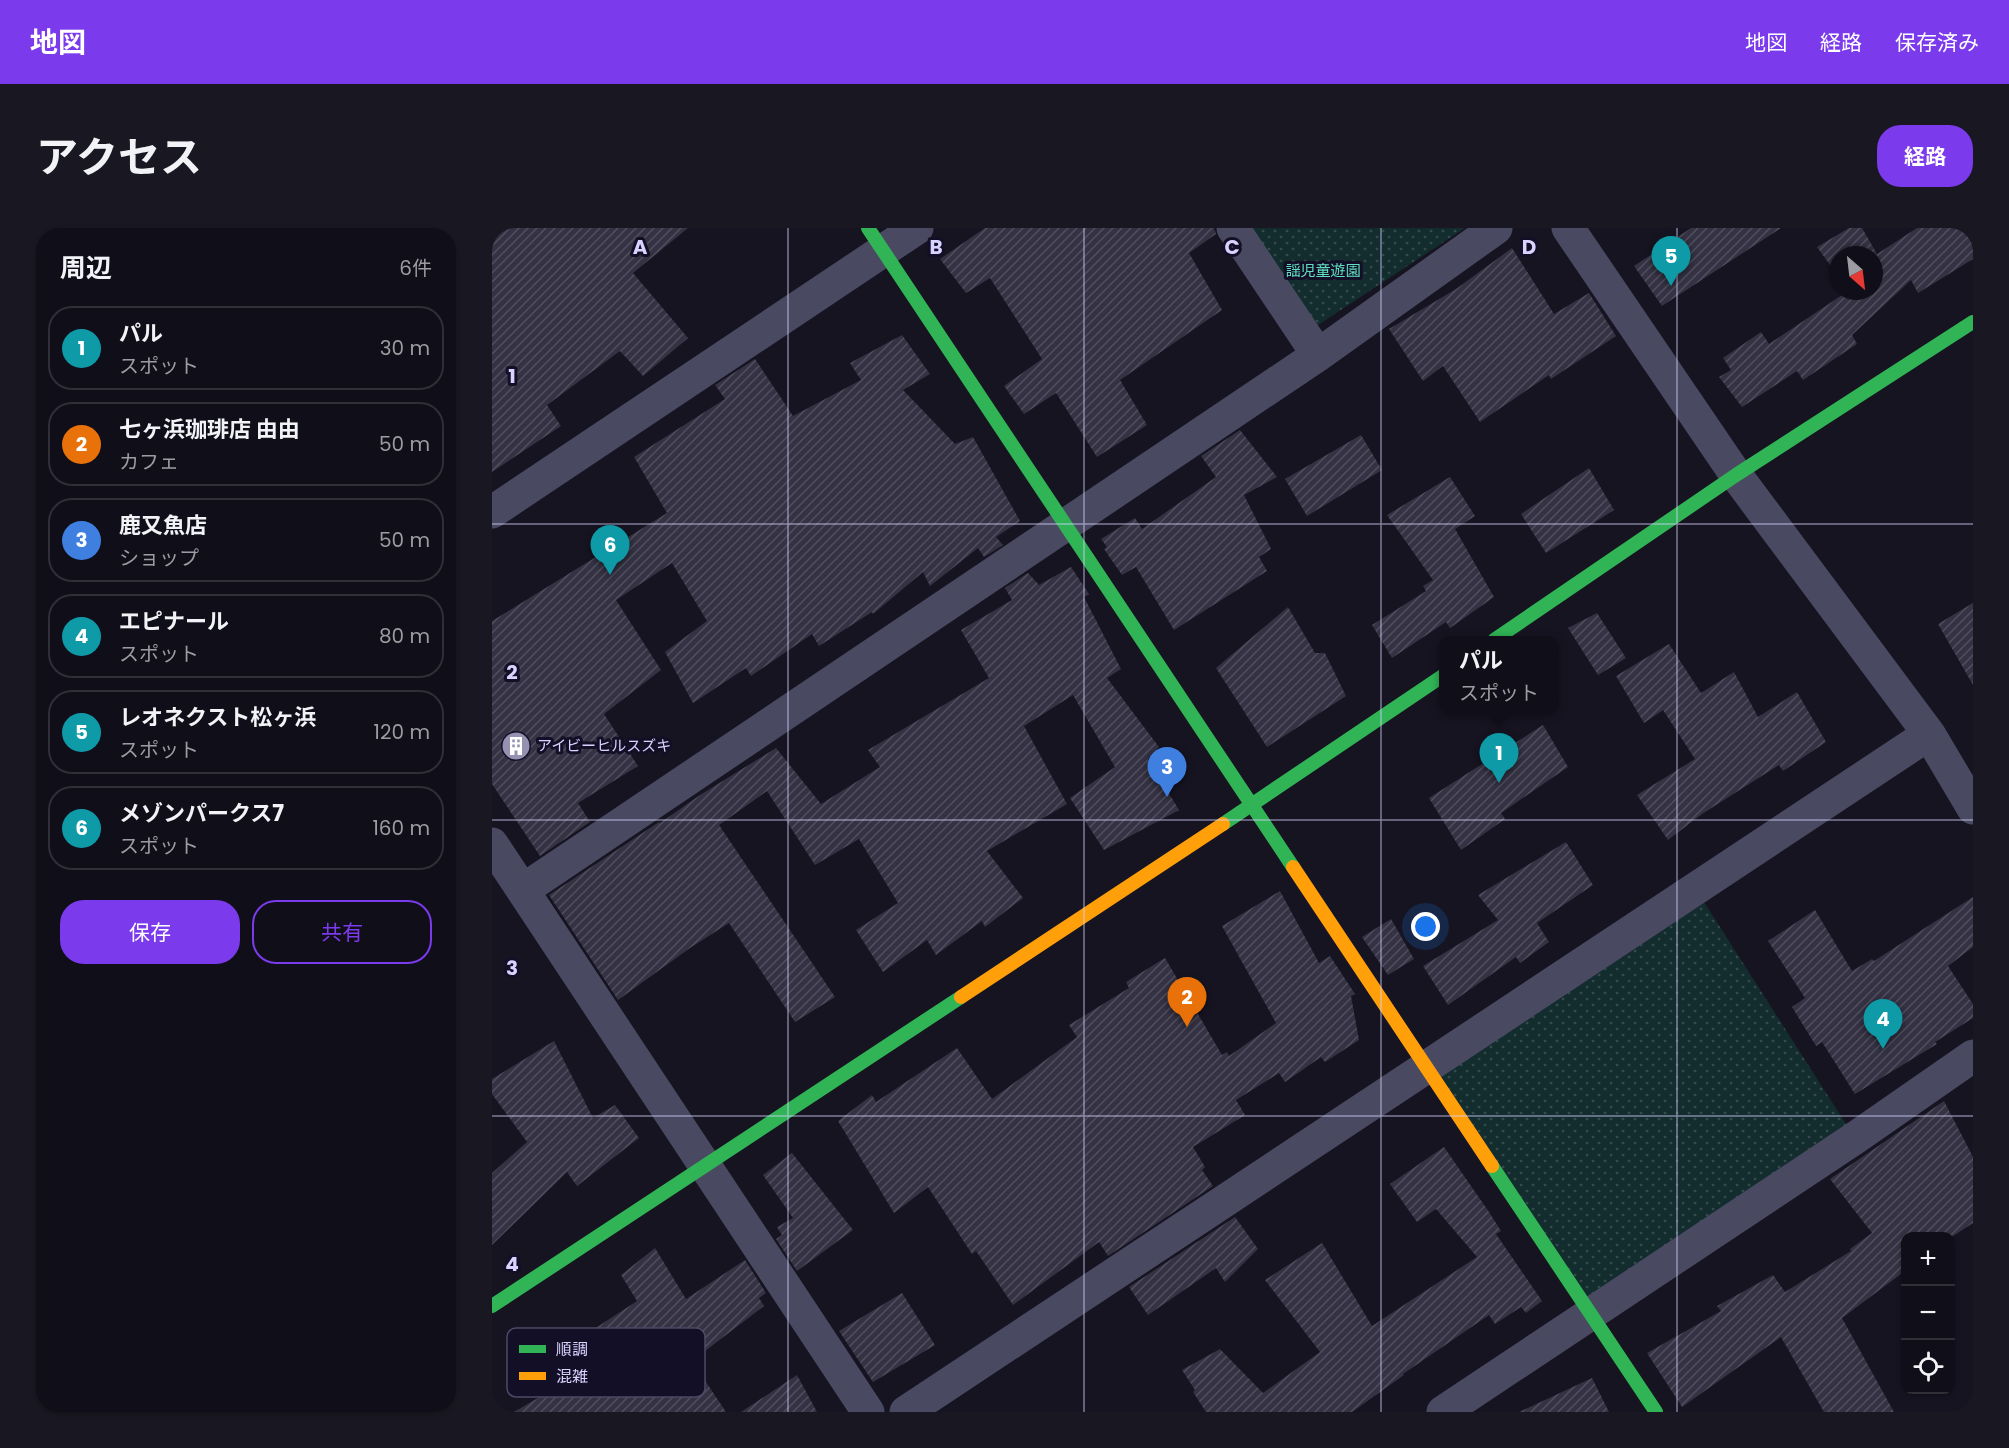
<!DOCTYPE html>
<html lang="ja">
<head>
<meta charset="utf-8">
<style>
  :root { --surface:#100f19; --page:#191822; --text:#f1f3f6; --muted:#9c9ca2; --line:#302f38; --accent:#7c3aed }
  body { margin:0; font-family:Poppins,"Noto Sans JP",sans-serif; background:var(--page); color:var(--text) }
  .controls { position:absolute; right:18px; bottom:18px; display:grid; overflow:hidden; border-radius:12px; box-shadow:0 2px 4px #0004 }
  .controls button { width:54px; height:54px; display:grid; place-items:center; padding:0; border:0; border-bottom:2px solid var(--line); background:var(--surface); color:var(--text); font:30px sans-serif }
  .compass { position:absolute; left:1337px; top:18px; width:54px; height:54px; border-radius:50%; background:var(--surface); box-shadow:0 2px 4px #0004; rotate:152deg }
  .you { position:absolute; left:934px; top:699px; width:21px; height:21px; margin:-15px; border:4px solid #fff; border-radius:50%; background:#1a73e8; box-shadow:0 0 0 9px #1a73e833 }
  .badge { display:grid; place-items:center; width:39px; height:39px; border-radius:50%; background:var(--accent); color:#fff; font-size:20px; font-weight:700 }
  .pin { position:absolute; translate:-50% -50px; filter:drop-shadow(0 2px 3px #0008) }
  .pin::after { content:''; position:absolute; top:32px; width:21px; height:18px; background:inherit; clip-path:polygon(0 0,100% 0,50% 100%) }
  .popup { position:absolute; left:947px; top:408px; width:120px; height:78px; box-sizing:border-box; display:grid; place-content:center; border-radius:12px; background:var(--surface); filter:drop-shadow(0 2px 4px #0005); font-size:20px; white-space:nowrap; color:var(--muted) }
  .popup b { font-size:22px; color:var(--text) }
  .popup::after { content:''; position:absolute; left:50%; top:100%; margin-left:-12px; border:12px solid transparent; border-top-color:var(--surface) }
  .list { margin:0; padding:0; list-style:none }
  h2 { display:flex; justify-content:space-between; align-items:center; height:78px; margin:0; padding:0 24px; font-size:26px }
  h2 small { font-size:20px; font-weight:400; color:var(--muted) }
  .list li { display:grid; grid-template-columns:39px 1fr auto; gap:18px; align-items:center; box-sizing:border-box; height:84px; margin:0 12px 12px; padding:0 12px; border:2px solid var(--line); border-radius:24px }
  .list b { display:block; font-size:22px; white-space:nowrap }
  .list p { margin:0; font-size:20px; white-space:nowrap; color:var(--muted) }
  .list em { font-size:20px; font-style:normal; color:var(--muted) }
  .actions { display:flex; gap:12px; padding:18px 24px }
  .actions a { flex:1; padding:14px 0; border:2px solid var(--accent); border-radius:24px; text-align:center; font-size:21px; color:var(--accent) }
  .actions .main { background:var(--accent); color:#fff }
  .icon { flex:none; width:33px; height:33px; fill:none; stroke:currentColor; stroke-width:2; stroke-linecap:round; stroke-linejoin:round }
  .map { position:relative; flex:none; width:1481px; height:1184px; overflow:hidden; border-radius:24px }
  header { display:flex; align-items:center; gap:36px; box-sizing:border-box; height:84px; padding:0 30px; background:var(--accent); color:#fff }
  header strong { font-size:28px }
  nav { display:flex; gap:33px; margin-inline-start:auto; font-size:21px }
  .intro { display:flex; align-items:center; justify-content:space-between; box-sizing:border-box; height:144px; padding:0 36px }
  h1 { margin:0; font-size:42px }
  .button { padding:15px 27px; border-radius:24px; background:var(--accent); color:#fff; font-size:21px; font-weight:700 }
  main { display:flex; gap:36px; padding:0 36px }
  aside { flex:1; background:var(--surface); border-radius:24px; box-shadow:0 2px 4px #0004 }
  .map>svg:first-child { display:block }
</style>
</head>
<body>
<header>
<strong>地図</strong>
<nav><a>地図</a><a>経路</a><a>保存済み</a></nav>
</header>
<div class="intro"><h1>アクセス</h1><a class="button">経路</a></div>
<main>
<aside>
<h2>周辺<small>6件</small></h2>
<ul class="list">
<li><span class="badge" style="background:#0f9aa8">1</span><div><b>パル</b><p>スポット</p></div><em>30 m</em></li>
<li><span class="badge" style="background:#e8710a">2</span><div><b>七ヶ浜珈琲店 由由</b><p>カフェ</p></div><em>50 m</em></li>
<li><span class="badge" style="background:#3f7fe0">3</span><div><b>鹿又魚店</b><p>ショップ</p></div><em>50 m</em></li>
<li><span class="badge" style="background:#0f9aa8">4</span><div><b>エピナール</b><p>スポット</p></div><em>80 m</em></li>
<li><span class="badge" style="background:#0f9aa8">5</span><div><b>レオネクスト松ヶ浜</b><p>スポット</p></div><em>120 m</em></li>
<li><span class="badge" style="background:#0f9aa8">6</span><div><b>メゾンパークス7</b><p>スポット</p></div><em>160 m</em></li>
</ul>
<div class="actions"><a class="main">保存</a><a>共有</a></div>
</aside>
<div class="map">
<svg width="1481" height="1184" viewBox="0 0 1481 1184">
  <defs>
    <pattern id="green-dots" width="8" height="8" patternUnits="userSpaceOnUse" patternTransform="scale(1.5)"><rect width="8" height="8" fill="#132c2d"/><path d="M2 2h.1M6 6h.1" fill="none" stroke="#354a4c" stroke-width="1.8" stroke-linecap="round"/></pattern>
    <pattern id="building-hatch" width="6" height="6" patternUnits="userSpaceOnUse" patternTransform="scale(1.5)"><rect width="6" height="6" fill="#343243"/><path d="M-1 1l2-2M0 6l6-6M5 7l2-2" fill="none" stroke="#514f5f"/></pattern>
  </defs>
  <rect width="100%" height="100%" fill="#161421"/>
  <path fill="url(#green-dots)" d="M750 0H973L820 101Z
    M1203 660 1363 910 1099 1086 935 839Z"/>
  <path fill="url(#building-hatch)" d="M9 0H196L141 45 196 110 151 148 128 123 55 177 69 198 0 244V16Z
    M493 0H722L724 6 697 25 730 82 628 152 655 197 605 229 564 165 532 186 512 158 550 131 498 50 474 65 448 31Z
    M1199 0H1289L1170 78 1142 38Z
    M1357 0H1370L1385 26 1425 0H1471L1481 16V31L1426 65 1419 52 1360 107 1365 116 1311 152 1305 143 1250 179 1227 149 1239 142 1231 130 1269 104 1277 116 1356 63H1382V27H1346V48L1325 19Z
    M1020 20 1062 86 1097 65 1124 108 1059 151 1057 147 988 194 951 138 931 153 897 101 964 61Z
    M410 107 438 146 411 162 463 216 481 209 528 293 504 309 511 317 492 329 486 320 438 358 431 344 381 386 380 384 327 418 320 406 259 448 254 440 201 475 173 424 215 393 180 335 124 372 169 442 112 486 146 538 86 575 98 594 48 628 0 556V393L175 285 142 229 233 171 223 157 263 131 301 188 369 152 358 135Z
    M748 202 785 249 752 267 779 321 767 329 775 343 682 402 644 339 630 347 612 321 615 319 609 311 643 290 650 301 724 249 709 228Z
    M869 207 890 242 815 288 793 251Z
    M1097 240 1122 282 1054 325 1029 286Z
    M958 249 983 288 963 301 1002 369 958 400 954 394 900 430 880 397 934 363 931 358 941 352 895 287Z
    M579 339 597 366 592 369 629 441 615 450 667 519 656 531 687 582 612 622 578 570 623 539 581 467 532 498 575 576 495 623 531 670 493 699 490 693 444 727 435 712 391 744 364 702 406 675 367 611 323 637 275 563 227 597 343 769 303 794 237 695 198 720 126 772 57 667 167 594 168 595 208 567 284 520 329 576 388 539 376 522 497 450 469 402 520 372 513 360 536 345 547 357Z
    M1481 375V457L1446 396Z
    M796 379 823 425H833L854 468 775 519 724 440Z
    M1105 385 1134 430 1106 447 1076 400Z
    M1177 416 1209 465 1242 444 1266 489 1305 464 1334 514 1291 543 1287 537 1210 586 1176 612 1145 567 1203 531 1171 482 1152 495 1124 448Z
    M1051 497 1076 539 1009 585 1013 591 969 622 937 570Z
    M1074 614 1101 657 1045 695 1057 714 1028 735 1024 729 956 777 931 738 1006 692 986 667Z
    M788 663 827 735 838 728 863 766 859 768 867 812 833 834 829 829 793 854 787 845 744 872 753 887 701 919 713 939 710 942 721 958 616 1028 607 1014 521 1077 484 1023 480 1026 436 959 402 985 346 893 380 867 384 874 465 820 500 871 585 809 577 797 637 760 634 754 673 730 730 827 735 824 737 828 784 795 730 698Z
    M1481 669V719L1456 738 1481 776V790L1443 814 1445 816 1363 866 1330 814 1324 818 1300 779 1313 770 1276 713 1323 682 1360 743 1380 731 1382 733Z
    M899 691 922 731 896 747 870 709Z
    M62 813 101 890 123 877 147 910 85 958 75 944 0 1017V945L35 914 0 866V851Z
    M1452 873 1481 929V995L1458 1010V1008H1413V1043L1350 1090 1402 1184H1332L1289 1109 1190 1179 1155 1125 1229 1083 1225 1078 1281 1047 1293 1064 1359 1023 1358 1021 1380 1005 1338 951Z
    M952 919 997 984 1009 1003 1004 1006 1050 1073 1034 1085 1029 1079 1003 1096 997 1087 911 1146 912 1147 860 1184H714L701 1164 703 1162 690 1142 728 1121 771 1165 828 1124 773 1052 830 1015 880 1098 985 1029 944 981 925 994 898 956Z
    M300 925 361 1002 305 1043 284 1011 290 1007 285 999 301 990 271 947Z
    M743 989 766 1021 733 1054 724 1040 656 1087 637 1059Z
    M163 1020 194 1071 253 1032 274 1065 267 1070 272 1078 200 1133 234 1184H22L109 1133 96 1105 145 1073 129 1047Z
    M410 1065 443 1117 381 1154 347 1103Z
    M305 1147 325 1184H249Z
    M1100 1150 1117 1184H1027Z"/>
  <g fill="none" stroke-linecap="round" stroke-linejoin="round">
    <path stroke="#4a4962" stroke-width="33" d="M741 0 826 127
      M1076 0 1244 247 1437 506 1481 580
      M0 284 425 0
      M0 616 376 1184
      M31 662 826 127 1004 0
      M414 1184 1437 506
      M951 1184 1363 910 1481 828"/>
    <path stroke="#30b455" stroke-width="14" d="M376 0 801 639
      M1002 412 1244 247 1481 94
      M731 596 952 447
      M1000 938 1164 1184
      M0 1078 469 769"/>
    <path stroke="#ff9f0a" stroke-width="14" d="M801 639 1000 938
      M469 769 731 596"/>
  </g>
  <path fill="none" stroke="#d9d4ff" stroke-width="1.5" stroke-opacity="0.55" d="M296 0V1184M592 0V1184M889 0V1184M1185 0V1184M0 296H1481M0 592H1481M0 888H1481"/>
  <defs>
    <g id="building-disc" transform="scale(1.5)"><circle r="9.5" fill="#9591b1" stroke="#130f26"/><path d="M-4-6H4V6H1V3H-1V6H-4ZM-2.5-4.3h1.7v1.8h-1.7ZM.8-4.3h1.7v1.8H.8ZM-2.5-1h1.7V.8h-1.7ZM.8-1h1.7V.8H.8Z" fill="#fff"/></g>
  </defs>
  <g fill-rule="evenodd">
    <use href="#building-disc" x="24" y="518"/>
  </g>
  <g text-anchor="middle" stroke-width="6" stroke-linejoin="round" paint-order="stroke">
    <g font-size="15" fill="#5fe0c0" stroke="#130f26">
      <text x="831" y="48">謡児童遊園</text>
    </g>
    <g font-size="15" fill="#d9d4ff" stroke="#130f26" text-anchor="start">
      <text x="45" y="523">アイビーヒルスズキ</text>
    </g>
  </g>
  <rect x="15" y="1100" width="198" height="69" rx="9" fill="#130f26" stroke="#4e4a67" stroke-width="1.5"/>
  <rect x="27" y="1117" width="27" height="8" fill="#30b455"/>
  <rect x="27" y="1144" width="27" height="8" fill="#ff9f0a"/>
  <g font-size="16" fill="#d9d4ff">
    <text x="64" y="1127">順調</text>
    <text x="64" y="1154">混雑</text>
  </g>
  <g font-size="20" text-anchor="middle" font-weight="bold" fill="#d9d4ff" stroke="#130f26" stroke-width="6" stroke-linejoin="round" paint-order="stroke">
    <text x="148" y="26">A</text>
    <text x="444" y="26">B</text>
    <text x="740" y="26">C</text>
    <text x="1037" y="26">D</text>
    <text x="20" y="155">1</text>
    <text x="20" y="451">2</text>
    <text x="20" y="747">3</text>
    <text x="20" y="1043">4</text>
  </g>
</svg>
<div class="controls">
<button>+</button>
<button>−</button>
<button><svg class="icon" aria-label="locate" viewBox="0 0 24 24"><circle cx="12" cy="12" r="6"/><path d="M12 2v4M12 18v4M2 12h4M18 12h4"/></svg></button>
</div>
<svg class="compass" viewBox="-18 -18 36 36"><path d="M0-13l5 13h-10z" fill="#e53935"/><path d="M0 13l5-13h-10z" fill="#9c9ca2"/></svg>
<div class="you"></div>
<div class="pin badge" style="left:1007px;top:555px;background:#0f9aa8">1</div>
<div class="popup"><b>パル</b>スポット</div>
<div class="pin badge" style="left:695px;top:799px;background:#e8710a">2</div>
<div class="pin badge" style="left:675px;top:569px;background:#3f7fe0">3</div>
<div class="pin badge" style="left:1391px;top:821px;background:#0f9aa8">4</div>
<div class="pin badge" style="left:1179px;top:58px;background:#0f9aa8">5</div>
<div class="pin badge" style="left:118px;top:347px;background:#0f9aa8">6</div>
</div>
</main>
</body>
</html>
